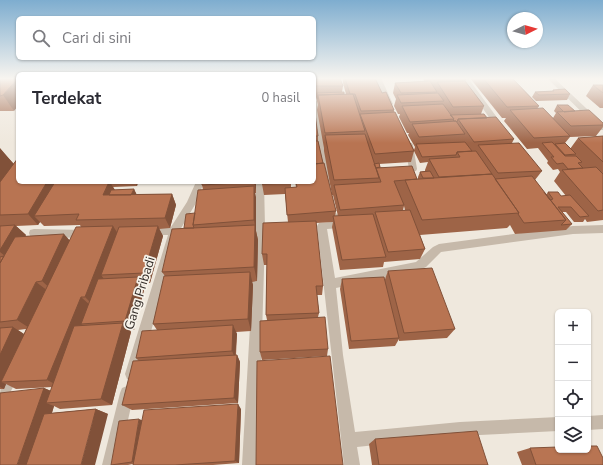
<!DOCTYPE html>
<html lang="id">
<head>
<meta charset="utf-8">
<style>
  :root { --surface:#fff; --page:#f2f2f3; --text:#2b2b33; --muted:#7c7c81; --line:#e1e1e2 }
  body { margin:0; font-family:"Nunito Sans",sans-serif; background:var(--page); color:var(--text) }
  .controls { position:absolute; right:12px; bottom:12px; display:grid; overflow:hidden; border-radius:6px; box-shadow:0 1px 3px #0004 }
  .controls button { width:36px; height:36px; display:grid; place-items:center; padding:0; border:0; border-bottom:1px solid var(--line); background:var(--surface); color:var(--text); font:20px sans-serif }
  .compass { position:absolute; left:507px; top:12px; width:36px; height:36px; border-radius:50%; background:var(--surface); box-shadow:0 1px 3px #0004; rotate:85deg }
  .list { margin:0; padding:0; list-style:none }
  h2 { display:flex; justify-content:space-between; align-items:center; height:52px; margin:0; padding:0 16px; font-size:17px }
  h2 small { font-size:13px; font-weight:400; color:var(--muted) }
  .icon { flex:none; width:22px; height:22px; fill:none; stroke:currentColor; stroke-width:2; stroke-linecap:round; stroke-linejoin:round }
  .map { position:relative; flex:none; width:603px; height:465px; overflow:hidden }
  .search { position:absolute; background:var(--surface); box-shadow:0 1px 3px #0004; left:16px; top:16px; width:300px; height:44px; display:flex; align-items:center; gap:10px; box-sizing:border-box; padding:0 14px; border-radius:6px; color:var(--muted); font-size:15px }
  .panel { position:absolute; background:var(--surface); box-shadow:0 1px 3px #0004; left:16px; top:72px; width:300px; height:112px; border-radius:6px }
  .map>svg:first-child { display:block }
</style>
</head>
<body>
<div class="map">
<svg width="603" height="465" viewBox="0 0 603 465">
  <rect width="100%" height="100%" fill="#efe8dd"/>
  <g fill="none" stroke-linecap="round" stroke-linejoin="round">
    <path fill="#c6b9aa" fill-rule="evenodd" d="M375 78H381L393 104 392 105 387 104Z
      M462 78H468L504 127 503 129H497Z
      M547 78H554L603 124V130H600Z
      M314 99 317 101 332 183 328 186 324 183 314 122Z
      M406 143H412L413 145 417 169 416 171H410L409 169 405 145Z
      M196 182H204L196 203 180 230 183 235 182 238 177 239 139 374 137 379 132 381 127 379 125 374 168 235H144L143 232 144 229 148 228 171 227 187 202Z
      M256 182H264L265 227 274 225 278 226 279 229 278 232 269 233 265 237 258 465H242L255 239H240L239 236 240 233 255 231Z
      M335 213 338 214 342 225 340 228 327 229 335 278 416 262 433 247 439 244 573 226 603 225V233L573 234 441 252 426 267 418 271 336 288 343 355 355 432 460 422 558 417V431L460 436 357 447 360 465H344L317 226 319 223 331 222 330 217Z
      M34 229 86 230 90 231 91 234 90 237 86 238 34 237 30 236 29 233 30 230Z
      M13 366 18 368 20 373 5 403 0 405C0 392 0 372 13 366Z
      M127 386 132 388 134 393 118 465H102L120 393 122 388Z
      M603 415V429L588 430V416Z"/>
  </g>
  <path fill="#9e6447" fill-rule="evenodd" d="M0 78 14 111H0Z
    M314 78 343 86 342 92 344 94H346L343 83V78H375L382 93 394 110V112L414 150 415 147 408 135 409 133H407L399 117 400 114H398L394 106 396 99 393 93 395 83 424 81 423 78H465L466 80 465 81 484 106 481 114 487 117 514 139 512 143 542 171 535 180 546 195 548 192 561 196H566L554 181 560 172 558 169 553 170 547 163 548 161 538 148 527 149 504 121 506 118H502L470 78H512L539 106 537 109 553 118 556 113 554 111 557 105 575 111 603 123V127L596 136 570 137 565 143 570 149 578 138 603 136V220L587 222 585 219 583 222H574L566 212H562L572 224 566 230 515 234 510 225 507 228 420 235 425 249 420 259 384 262 383 267 340 270 332 227 333 222 316 223 323 286 322 295H317L319 313 318 317 328 349 327 356 262 360 260 352 267 320 266 315 267 265H264L262 254 288 222 285 194 264 195 262 184 291 182V187H296L295 182H314V106L318 136V141L323 163 336 211 335 216H338L333 195H332L324 151V148L317 110 318 105 314 89ZM414 151 420 163 428 162 425 170V171L420 172 418 177V179L380 167 379 164 411 162ZM404 206 405 210H403Z
    M593 85H603V108H600L586 96Z
    M553 90 570 94 567 100 536 101 532 97 535 92 552 91Z
    M0 149 14 164 18 182H138L137 186 113 187 115 190 134 189 136 194H172L176 205 170 228 159 229 163 236 150 283H143L145 286 134 330H130L131 332 112 405 60 409 54 406 52 413 96 409 108 414 0 465 44 388 51 391 52 387 16 389 6 384 4 389H0ZM40 222 44 226 80 225 81 227 70 240 25 236 26 235 16 226 38 225ZM26 329 24 334 18 330Z
    M202 182H256V193H255L256 231 258 240 257 281 252 282 253 285 251 331 236 332 237 334 236 355H237L240 362 238 403 132 410 122 405 139 361 136 358 157 330 153 324 165 276 162 272 184 228 195 213 203 190 202 185Z
    M388 271 455 329 447 338 399 341V339L395 346 349 349 340 289 342 279H385Z
    M241 409 239 463 213 465H133V464L128 465H111L142 421Z
    M375 439 488 465H372L369 444Z
    M530 448 603 465H522L517 452Z"/>
  <path fill="#815139" d="M18 78V106L14 111 3 95Z
    M0 148 17 168 0 193Z
    M47 182H62L34 216 40 222 38 225 28 214Z
    M109 182H110L116 192 106 201 103 195Z
    M135 182H138L137 186Z
    M254 182H256V193Z
    M254 186 256 197V231L258 240 257 281 254 267 255 226 254 220Z
    M134 189 137 195 129 200Z
    M172 194 176 205 170 228 165 218Z
    M15 225 26 235 0 283 5 256 0 252V250Z
    M113 226 120 237 101 275 104 279 94 306 85 297Z
    M158 226 163 236 150 283 144 273Z
    M64 234 73 244 53 291 42 281Z
    M250 272 253 285 251 331 248 319Z
    M138 277 145 286 134 330 125 321Z
    M36 282 48 291 31 329 17 320Z
    M81 297 91 306 81 324 84 326 61 387 47 380Z
    M123 323 131 332 112 405 101 399Z
    M233 325 237 334 235 358 232 351Z
    M13 327 27 336 1 382 6 384 4 389 0 387V355Z
    M237 355 240 362 238 403 234 398Z
    M44 388 58 394 46 403 54 406 35 465H17Z
    M238 404 241 409 239 463 235 461Z
    M96 409 108 414 95 465H81Z
    M139 419 144 421 137 464 132 462Z"/>
  <path fill="#b87452" stroke="#815139" d="M0 78H18L3 95 0 96Z
    M314 78H340L343 86H316Z
    M345 78H375L382 93 386 92 394 110 361 111 355 94H350Z
    M432 78H465L466 80H433Z
    M483 78H512L539 106 507 107Z
    M430 81 437 92 401 93 395 83Z
    M465 81 484 106 453 107 437 82Z
    M593 85H603V93Z
    M565 89 570 94 539 95 535 92 554 91 553 90Z
    M344 92V94L318 95V99L317 93Z
    M438 93 444 101 401 103 397 95Z
    M353 94 365 131 325 133 318 95Z
    M443 104 454 119 410 122 402 106Z
    M557 105H568L575 111 564 112Z
    M314 106 318 136H314Z
    M543 108 570 136 534 138 510 110Z
    M589 110 603 123V125L571 126 557 112Z
    M395 112 414 151 375 154 360 114Z
    M484 114 487 118 458 119 457 122 456 121H454L453 120 454 119 450 115Z
    M496 117 514 139 474 142 458 119Z
    M456 121 465 134 419 137 412 124Z
    M365 134 379 178 334 180 325 135Z
    M603 136V162L578 138Z
    M314 141H318L323 163 314 164Z
    M465 142 472 151 457 152 456 155 422 157 416 144Z
    M552 142 565 156H576L582 162 578 163 583 168 568 169 563 163 557 164 551 157H554L542 143Z
    M519 143 542 171 498 173 478 145Z
    M565 143 576 154 565 155 555 144Z
    M476 151 492 174 439 177 429 159 460 157 457 152Z
    M18 158V182H47L28 214 0 215V182Z
    M324 163 336 211 287 215 285 188 297 187 296 182H314V164Z
    M379 163 380 167 376 168 374 164Z
    M412 166 417 179 394 181 404 205 340 210 334 185 381 182 376 168Z
    M596 167 603 174V210L598 211 562 170Z
    M430 171 434 178H423L420 172Z
    M492 174 519 213 422 220 405 180Z
    M532 176 566 220 524 223 518 214 519 213 495 179Z
    M55 182H109L103 195 172 194 165 218 76 220 79 214 34 216Z
    M202 182H254L202 185Z
    M262 182H291V183L262 184Z
    M254 186V220L193 225 198 190Z
    M134 189 131 195H109L111 190Z
    M544 192 550 200 553 199 548 192H558L561 196 570 195 589 216 580 217 571 207H558L572 224 561 225 566 220Z
    M410 210 425 249 388 252 375 212Z
    M195 213 193 225 194 228H184L186 214Z
    M373 214 386 257 342 260 333 216Z
    M316 221 323 286H316L319 313 266 315 267 254H262L263 223Z
    M15 225 0 250V226Z
    M255 225 254 267 162 272 172 229Z
    M113 226 85 297H81L47 380 1 382 76 227Z
    M158 226 144 273 101 275 119 227Z
    M64 234 42 281 36 282 17 320 0 322V263L15 237Z
    M4 256 0 263V257Z
    M432 268 455 329 404 333 388 271Z
    M250 272 248 319 153 324 164 276Z
    M138 277 125 321 81 324 98 279Z
    M384 277 399 338 351 341 342 279Z
    M325 317 328 349 260 352V321Z
    M123 323 101 399 46 403 74 326Z
    M233 325 232 351 136 358 142 331Z
    M13 327 0 355V328Z
    M237 355 234 398 122 405 133 361Z
    M330 356 343 465H256L257 361Z
    M44 388 17 465H0V393Z
    M238 404 235 461 175 465H133L144 410Z
    M96 409 81 465H26L44 414Z
    M139 419 132 462 111 465 119 421Z
    M477 431 488 465H379L375 439Z
    M588 446H597L603 458V465H536L530 448 558 447V450H588Z"/>
  <linearGradient id="sky" x2="0" y2="1"><stop stop-color="#7eadcf"/><stop offset="0.55" stop-color="#f8f5f0"/><stop offset="1" stop-color="#f8f5f0" stop-opacity="0"/></linearGradient>
  <rect width="603" height="143" fill="url(#sky)"/>
  <g text-anchor="middle" stroke-width="3.5" stroke-linejoin="round" paint-order="stroke">
    <g font-size="13" fill="#342d29" stroke="#f7f2e9">
      <text transform="translate(139 293) rotate(-73)" y="5">Gang Pribadi</text>
    </g>
  </g>
</svg>
<div class="controls">
<button>+</button>
<button>−</button>
<button><svg class="icon" aria-label="locate" viewBox="0 0 24 24"><circle cx="12" cy="12" r="6"/><path d="M12 2v4M12 18v4M2 12h4M18 12h4"/></svg></button>
<button><svg class="icon" aria-label="layers" viewBox="0 0 24 24"><path d="M12 4l9 5-9 5-9-5zM3 14l9 5 9-5"/></svg></button>
</div>
<svg class="compass" viewBox="-18 -18 36 36"><path d="M0-13l5 13h-10z" fill="#e53935"/><path d="M0 13l5-13h-10z" fill="#7c7c81"/></svg>
<div class="search"><svg class="icon" aria-label="search" viewBox="0 0 24 24"><circle cx="10" cy="10" r="6"/><path d="M15 15l6 6"/></svg>Cari di sini</div>
<section class="panel">
<h2>Terdekat<small>0 hasil</small></h2>
<ul class="list">
</ul>
</section>
</div>
</body>
</html>
